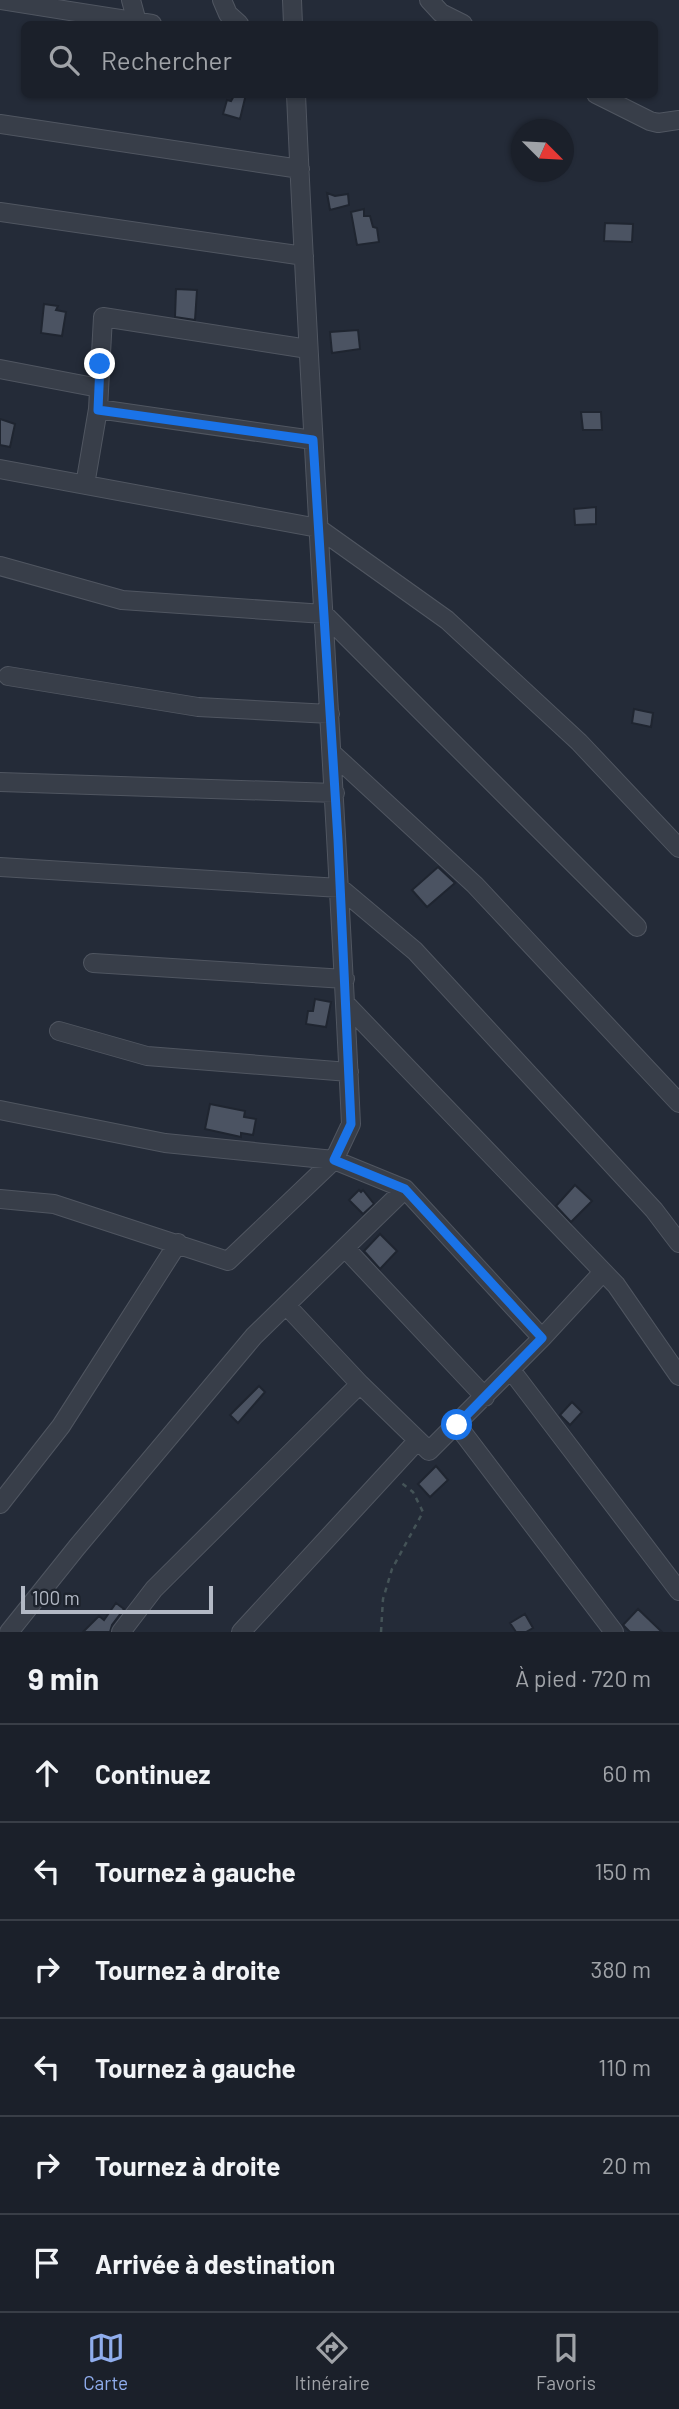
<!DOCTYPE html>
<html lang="fr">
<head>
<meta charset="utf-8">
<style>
  :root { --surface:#1b202a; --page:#282d36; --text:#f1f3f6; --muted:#a0a3a8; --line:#393e47; --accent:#90aded }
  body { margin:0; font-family:Barlow,sans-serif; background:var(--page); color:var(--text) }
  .compass { position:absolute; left:511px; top:119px; width:63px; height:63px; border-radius:50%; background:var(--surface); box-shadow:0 2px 5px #0004; rotate:114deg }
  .scale { position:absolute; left:21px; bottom:18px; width:192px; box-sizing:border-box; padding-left:7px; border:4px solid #b3b9c5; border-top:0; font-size:19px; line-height:24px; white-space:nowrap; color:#b3b9c5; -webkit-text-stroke:5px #1d232d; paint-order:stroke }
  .stop { position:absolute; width:21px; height:21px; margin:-16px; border:5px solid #1a73e8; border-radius:50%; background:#fff }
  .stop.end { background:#1a73e8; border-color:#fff; box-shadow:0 2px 7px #0008 }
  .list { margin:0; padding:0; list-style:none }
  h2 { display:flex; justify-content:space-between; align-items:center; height:91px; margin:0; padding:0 28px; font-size:30px }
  h2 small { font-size:23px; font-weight:400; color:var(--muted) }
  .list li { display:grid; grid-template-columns:46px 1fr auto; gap:21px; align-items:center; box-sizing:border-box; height:98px; padding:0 28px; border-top:2px solid var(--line) }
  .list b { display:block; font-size:26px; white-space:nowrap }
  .list em { font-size:23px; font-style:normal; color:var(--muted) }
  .icon { flex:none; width:38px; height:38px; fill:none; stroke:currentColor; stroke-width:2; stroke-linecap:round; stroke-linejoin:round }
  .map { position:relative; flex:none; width:679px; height:1632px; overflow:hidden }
  .search { position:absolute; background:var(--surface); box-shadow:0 2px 5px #0004; left:21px; right:21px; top:21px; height:77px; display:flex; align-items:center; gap:18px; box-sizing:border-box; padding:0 24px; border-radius:10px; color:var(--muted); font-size:26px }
  .sheet { height:679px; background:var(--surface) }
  nav { display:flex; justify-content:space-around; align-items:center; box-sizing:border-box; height:98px; border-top:2px solid var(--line); background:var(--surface); font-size:19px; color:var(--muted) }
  nav a { display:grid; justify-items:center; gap:4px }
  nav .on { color:var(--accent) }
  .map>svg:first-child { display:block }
</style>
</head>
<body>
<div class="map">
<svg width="679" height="1632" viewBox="0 0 679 1632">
  <rect width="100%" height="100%" fill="#242b38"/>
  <path fill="#4b5362" stroke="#1f2530" stroke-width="2" d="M235 94H246L240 119 223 114 227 100 231 101Z
    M327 193 335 196 348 194 349 205 330 210Z
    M364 209V216H370L373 227 377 228 379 242 357 245 351 212Z
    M605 223 633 224 632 242 604 241Z
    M176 289 197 290 195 320 175 317Z
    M44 304 58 306 56 310 66 312 62 336 41 333Z
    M358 330 360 349 332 353 330 332Z
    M581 412H601L602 430H583Z
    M0 419 15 424 10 447 0 445Z
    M596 507V524L575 525 574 509Z
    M634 709 653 713 651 727 632 723Z
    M438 867 455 883 427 907 412 890Z
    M315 999 331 1002 326 1027 306 1024 308 1011H313Z
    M210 1104 245 1111 244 1117 256 1119 253 1135 241 1133V1137L205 1129Z
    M575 1185 592 1201 571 1222 556 1206Z
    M359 1190 361 1192 363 1190 374 1204 363 1214 349 1200Z
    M380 1234 397 1251 380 1269 364 1251Z
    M259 1386 265 1392 238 1423 230 1415Z
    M572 1402 582 1412 570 1425 560 1415Z
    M436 1466 448 1480 430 1497 418 1484Z
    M116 1603 124 1609 112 1625 110 1632H83L99 1616 104 1620Z
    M638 1609 662 1632H630L623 1625Z
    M525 1614 533 1628 526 1632H516L510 1623Z"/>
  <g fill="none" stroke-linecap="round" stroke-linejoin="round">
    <g stroke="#505661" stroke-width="20">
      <path id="minor" d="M0 0 152 24
        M131 0 137 22
        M222 0 228 14 239 24
        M292 0 293 24
        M429 0 441 13 463 24
        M596 94 650 121 658 123 679 120
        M0 124 300 169
        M0 212 304 256
        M0 369 99 388
        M98 409 313 440
        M0 469 318 528 447 620 579 742 679 848
        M85 485 98 409 103 317 308 349
        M0 566 122 600 324 614 637 927
        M8 676 198 707 330 714
        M332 753 475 885 679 1103
        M0 782 335 793
        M0 867 340 888 415 951 654 1210 679 1243
        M93 963 345 979
        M346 1004 616 1285 679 1376
        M59 1031 147 1056 349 1072
        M0 1110 165 1143 334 1160 405 1189 542 1338 429 1451 360 1384 286 1305
        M0 1199 54 1204 228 1261 334 1160 351 1124C335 781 311 438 296 94
        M345 1248 485 1397
        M542 1338 603 1272
        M511 1370 679 1591
        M457 1425 614 1632
        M0 1504 61 1426 178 1243
        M9 1632 77 1547 254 1336 405 1189
        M121 1632 154 1589 360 1384
        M241 1632 418 1440"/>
    </g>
    <path stroke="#445357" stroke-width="2.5" stroke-dasharray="5 5" stroke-linecap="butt" d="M381 1632 383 1599 392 1569 423 1512 413 1492 399 1481"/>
    <use href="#minor" stroke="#383e49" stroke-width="18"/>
  </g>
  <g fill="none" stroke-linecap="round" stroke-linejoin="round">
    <path stroke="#1a73e8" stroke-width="9" d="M100 364 98 410 313 440 338 840 351 1124 334 1160 405 1189 542 1338 457 1425"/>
  </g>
</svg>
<svg class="compass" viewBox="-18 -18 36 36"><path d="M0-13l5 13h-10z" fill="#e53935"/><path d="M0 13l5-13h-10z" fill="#a0a3a8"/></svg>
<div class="scale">100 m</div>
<div class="stop" style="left:457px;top:1425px"></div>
<div class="stop end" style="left:100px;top:364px"></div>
<div class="search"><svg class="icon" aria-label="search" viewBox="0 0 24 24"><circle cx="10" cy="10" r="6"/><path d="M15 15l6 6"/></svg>Rechercher</div>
</div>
<section class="sheet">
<h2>9 min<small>À pied · 720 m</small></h2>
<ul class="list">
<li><svg class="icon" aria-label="ahead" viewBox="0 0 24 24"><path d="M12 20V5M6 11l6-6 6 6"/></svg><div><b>Continuez</b></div><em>60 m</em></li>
<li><svg class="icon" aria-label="left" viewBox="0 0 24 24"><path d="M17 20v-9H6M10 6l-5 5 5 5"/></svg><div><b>Tournez à gauche</b></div><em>150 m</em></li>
<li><svg class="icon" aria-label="right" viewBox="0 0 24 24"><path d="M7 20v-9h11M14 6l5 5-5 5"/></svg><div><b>Tournez à droite</b></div><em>380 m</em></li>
<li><svg class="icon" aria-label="left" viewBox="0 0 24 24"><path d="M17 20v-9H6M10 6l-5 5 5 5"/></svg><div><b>Tournez à gauche</b></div><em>110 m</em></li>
<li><svg class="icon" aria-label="right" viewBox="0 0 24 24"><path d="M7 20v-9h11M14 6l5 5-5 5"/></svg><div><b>Tournez à droite</b></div><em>20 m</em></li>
<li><svg class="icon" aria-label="arrive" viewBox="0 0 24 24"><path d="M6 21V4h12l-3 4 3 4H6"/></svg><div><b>Arrivée à destination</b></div></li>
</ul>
</section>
<nav>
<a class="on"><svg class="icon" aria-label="map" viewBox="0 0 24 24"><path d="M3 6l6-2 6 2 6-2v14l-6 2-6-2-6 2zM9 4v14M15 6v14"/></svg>Carte</a>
<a><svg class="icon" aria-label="directions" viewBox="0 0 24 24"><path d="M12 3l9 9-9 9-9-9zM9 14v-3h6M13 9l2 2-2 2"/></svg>Itinéraire</a>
<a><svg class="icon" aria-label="saved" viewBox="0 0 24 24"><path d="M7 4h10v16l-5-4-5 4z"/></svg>Favoris</a>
</nav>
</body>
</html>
